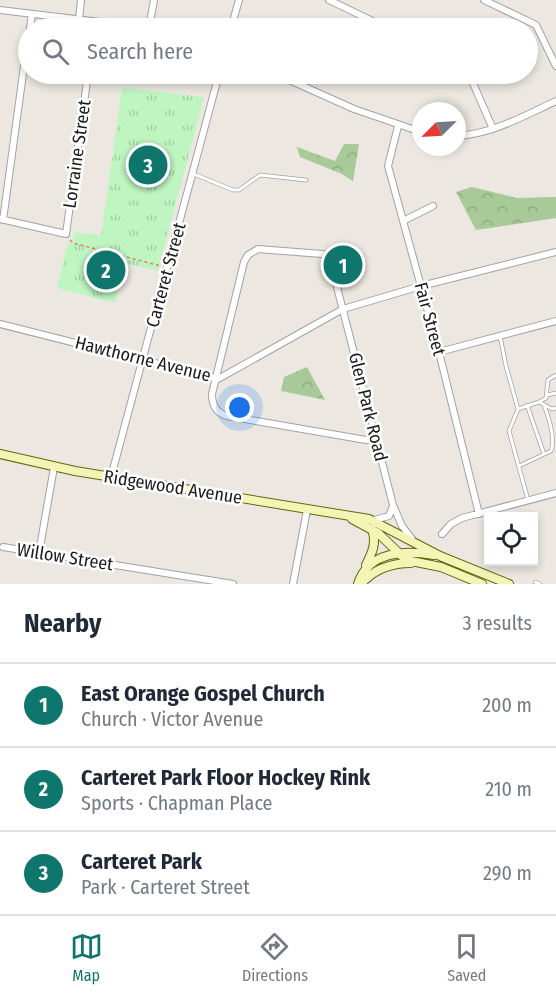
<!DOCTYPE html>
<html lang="en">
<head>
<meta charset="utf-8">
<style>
  :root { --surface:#fff; --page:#f2f2f3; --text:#1f2937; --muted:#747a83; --line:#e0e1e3; --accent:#0f766e }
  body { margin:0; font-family:"Fira Sans Condensed",sans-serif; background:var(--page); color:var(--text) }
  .controls { position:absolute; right:18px; bottom:18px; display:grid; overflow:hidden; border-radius:0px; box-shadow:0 3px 9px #0003 }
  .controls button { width:54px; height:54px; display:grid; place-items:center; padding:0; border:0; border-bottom:2px solid var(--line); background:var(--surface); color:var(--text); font:30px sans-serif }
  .compass { position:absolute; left:412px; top:102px; width:54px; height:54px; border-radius:50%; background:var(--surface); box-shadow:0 3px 9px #0003; rotate:246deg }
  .you { position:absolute; left:240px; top:408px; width:21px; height:21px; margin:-15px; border:4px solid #fff; border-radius:50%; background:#1a73e8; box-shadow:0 0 0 9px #1a73e833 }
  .badge { display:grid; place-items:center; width:39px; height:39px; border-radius:50%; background:var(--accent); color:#fff; font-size:20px; font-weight:700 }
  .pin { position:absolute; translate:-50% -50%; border:3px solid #fff; box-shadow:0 2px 6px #0006 }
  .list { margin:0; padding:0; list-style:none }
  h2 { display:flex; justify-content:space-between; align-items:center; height:78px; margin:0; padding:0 24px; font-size:26px }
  h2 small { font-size:20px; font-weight:400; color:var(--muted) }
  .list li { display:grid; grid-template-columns:39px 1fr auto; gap:18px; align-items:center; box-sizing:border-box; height:84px; padding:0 24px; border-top:2px solid var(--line) }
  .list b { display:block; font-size:22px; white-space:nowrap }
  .list p { margin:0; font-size:20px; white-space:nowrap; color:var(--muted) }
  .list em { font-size:20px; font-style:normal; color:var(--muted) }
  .icon { flex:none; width:33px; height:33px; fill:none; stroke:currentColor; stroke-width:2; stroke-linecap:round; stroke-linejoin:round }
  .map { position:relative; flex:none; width:556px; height:584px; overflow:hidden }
  .search { position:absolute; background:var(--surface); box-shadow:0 3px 9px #0003; left:18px; right:18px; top:18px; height:66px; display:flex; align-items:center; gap:15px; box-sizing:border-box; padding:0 21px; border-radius:33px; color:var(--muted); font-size:22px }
  .sheet { height:330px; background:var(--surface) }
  nav { display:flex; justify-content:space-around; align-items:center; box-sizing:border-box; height:84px; border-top:2px solid var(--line); background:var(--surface); font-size:16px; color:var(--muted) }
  nav a { display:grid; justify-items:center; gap:3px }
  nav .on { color:var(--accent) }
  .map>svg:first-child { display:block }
</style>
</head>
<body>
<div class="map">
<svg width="556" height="584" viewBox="0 0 556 584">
  <defs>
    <pattern id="forest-crowns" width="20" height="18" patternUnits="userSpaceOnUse" patternTransform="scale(1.5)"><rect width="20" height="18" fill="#a8c998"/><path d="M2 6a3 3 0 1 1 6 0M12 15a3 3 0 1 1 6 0" fill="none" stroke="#90ac82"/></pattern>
    <pattern id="park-tufts" width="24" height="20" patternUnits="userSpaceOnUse" patternTransform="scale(1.5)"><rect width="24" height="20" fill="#bef5c1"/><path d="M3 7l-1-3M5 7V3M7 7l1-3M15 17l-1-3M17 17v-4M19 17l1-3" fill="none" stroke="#a3d1a5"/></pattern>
  </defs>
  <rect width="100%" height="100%" fill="#ece8e1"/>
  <path fill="url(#forest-crowns)" d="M366 74H399L392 83Z
    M344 144H359L353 181 342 174 300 157 297 147 335 161Z
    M472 187 517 198 556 197V218L476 230 456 192Z
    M307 367 325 400 281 391 284 377Z"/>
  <path fill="url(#park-tufts)" d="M122 88 204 97 158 271 125 263 115 303 57 288 68 242 72 243 74 232 101 236Z"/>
  <path fill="#83d7b3" d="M104 254 116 257 108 286 96 282Z"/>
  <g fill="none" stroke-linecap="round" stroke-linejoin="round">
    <g stroke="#a2a2a2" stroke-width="4.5">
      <path id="lane" d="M194 174 233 190H239L260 175 306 180
        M500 336 506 366 518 409
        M547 395 556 393
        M539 402 552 409 556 408
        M527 405 544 454
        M519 466 551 451C556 438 549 418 544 405
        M528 500 509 431 518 409 539 402 546 398 548 380 556 375
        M535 582 540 584"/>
    </g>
    <g stroke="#a2a2a2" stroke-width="8">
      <path id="street" d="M329 0 387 28
        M484 0 536 25 556 66
        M0 10 150 28
        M79 20 81 0
        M30 28 32 14
        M149 28 154 0
        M231 28 239 0
        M276 74 354 109 421 132
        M469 74 493 129
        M398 126 388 166 439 352 479 514
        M457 136C492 134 524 116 556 101
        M0 219 66 234 88 74
        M3 220 28 37
        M403 221 433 206
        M0 324 218 379 343 309 421 286 556 252
        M439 352 556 321
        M376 438 366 440 227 416C216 413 212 405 212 394L244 262 248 255 258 249 322 254 329 256 393 505 402 526 412 539
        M111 477 219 74
        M374 520 389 516 393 506
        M442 534 451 524 462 518 556 493
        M3 547 233 584
        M39 553 54 467
        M293 584 307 510"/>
    </g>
    <g stroke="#61680b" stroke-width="10">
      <path id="secondary" d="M0 454 75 471 369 519 440 556 509 584
        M352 519 378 533 402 556 411 561 441 567 482 584
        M366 565C372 553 377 543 372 529
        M358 584C368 551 405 550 434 555
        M361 584C374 569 392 563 411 563"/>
    </g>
    <path stroke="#f0766d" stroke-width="1.5" stroke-dasharray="3 3" stroke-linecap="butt" d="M70 240 73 243 161 266"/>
    <use href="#lane" stroke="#fff" stroke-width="3"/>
    <use href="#street" stroke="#fff" stroke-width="6"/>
    <use href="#secondary" stroke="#f3f4b6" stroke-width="8"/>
  </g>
  <g text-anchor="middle" stroke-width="5" stroke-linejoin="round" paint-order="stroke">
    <g font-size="18" fill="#1b1b1b" stroke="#fff">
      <text transform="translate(77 154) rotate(-82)" y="6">Lorraine Street</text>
      <text transform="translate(166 275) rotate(-75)" y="6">Carteret Street</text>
      <text transform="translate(430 319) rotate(75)" y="6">Fair Street</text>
      <text transform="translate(143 359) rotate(14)" y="6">Hawthorne Avenue</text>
      <text transform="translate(368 407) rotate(76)" y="6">Glen Park Road</text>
      <text transform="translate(173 487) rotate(9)" y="6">Ridgewood Avenue</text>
      <text transform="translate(65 557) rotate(9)" y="6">Willow Street</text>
    </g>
  </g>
</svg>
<div class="controls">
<button><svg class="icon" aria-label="locate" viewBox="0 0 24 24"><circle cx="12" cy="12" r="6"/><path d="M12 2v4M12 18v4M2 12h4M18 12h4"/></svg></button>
</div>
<svg class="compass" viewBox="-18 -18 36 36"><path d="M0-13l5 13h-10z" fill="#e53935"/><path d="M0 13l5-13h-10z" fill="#747a83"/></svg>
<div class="you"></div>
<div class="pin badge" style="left:343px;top:265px">1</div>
<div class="pin badge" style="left:106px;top:270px">2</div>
<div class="pin badge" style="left:148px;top:165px">3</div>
<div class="search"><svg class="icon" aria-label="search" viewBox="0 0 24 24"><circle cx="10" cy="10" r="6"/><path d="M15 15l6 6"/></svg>Search here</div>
</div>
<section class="sheet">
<h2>Nearby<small>3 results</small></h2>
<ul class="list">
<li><span class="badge">1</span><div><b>East Orange Gospel Church</b><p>Church · Victor Avenue</p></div><em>200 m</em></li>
<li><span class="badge">2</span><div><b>Carteret Park Floor Hockey Rink</b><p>Sports · Chapman Place</p></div><em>210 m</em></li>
<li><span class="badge">3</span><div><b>Carteret Park</b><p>Park · Carteret Street</p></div><em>290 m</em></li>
</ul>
</section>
<nav>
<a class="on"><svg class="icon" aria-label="map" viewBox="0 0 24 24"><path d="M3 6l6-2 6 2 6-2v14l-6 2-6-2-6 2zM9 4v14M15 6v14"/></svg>Map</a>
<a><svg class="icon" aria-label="directions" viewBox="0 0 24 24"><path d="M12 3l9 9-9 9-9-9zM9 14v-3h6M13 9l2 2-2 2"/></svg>Directions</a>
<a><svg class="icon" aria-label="saved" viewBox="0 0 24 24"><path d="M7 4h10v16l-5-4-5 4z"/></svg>Saved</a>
</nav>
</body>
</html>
